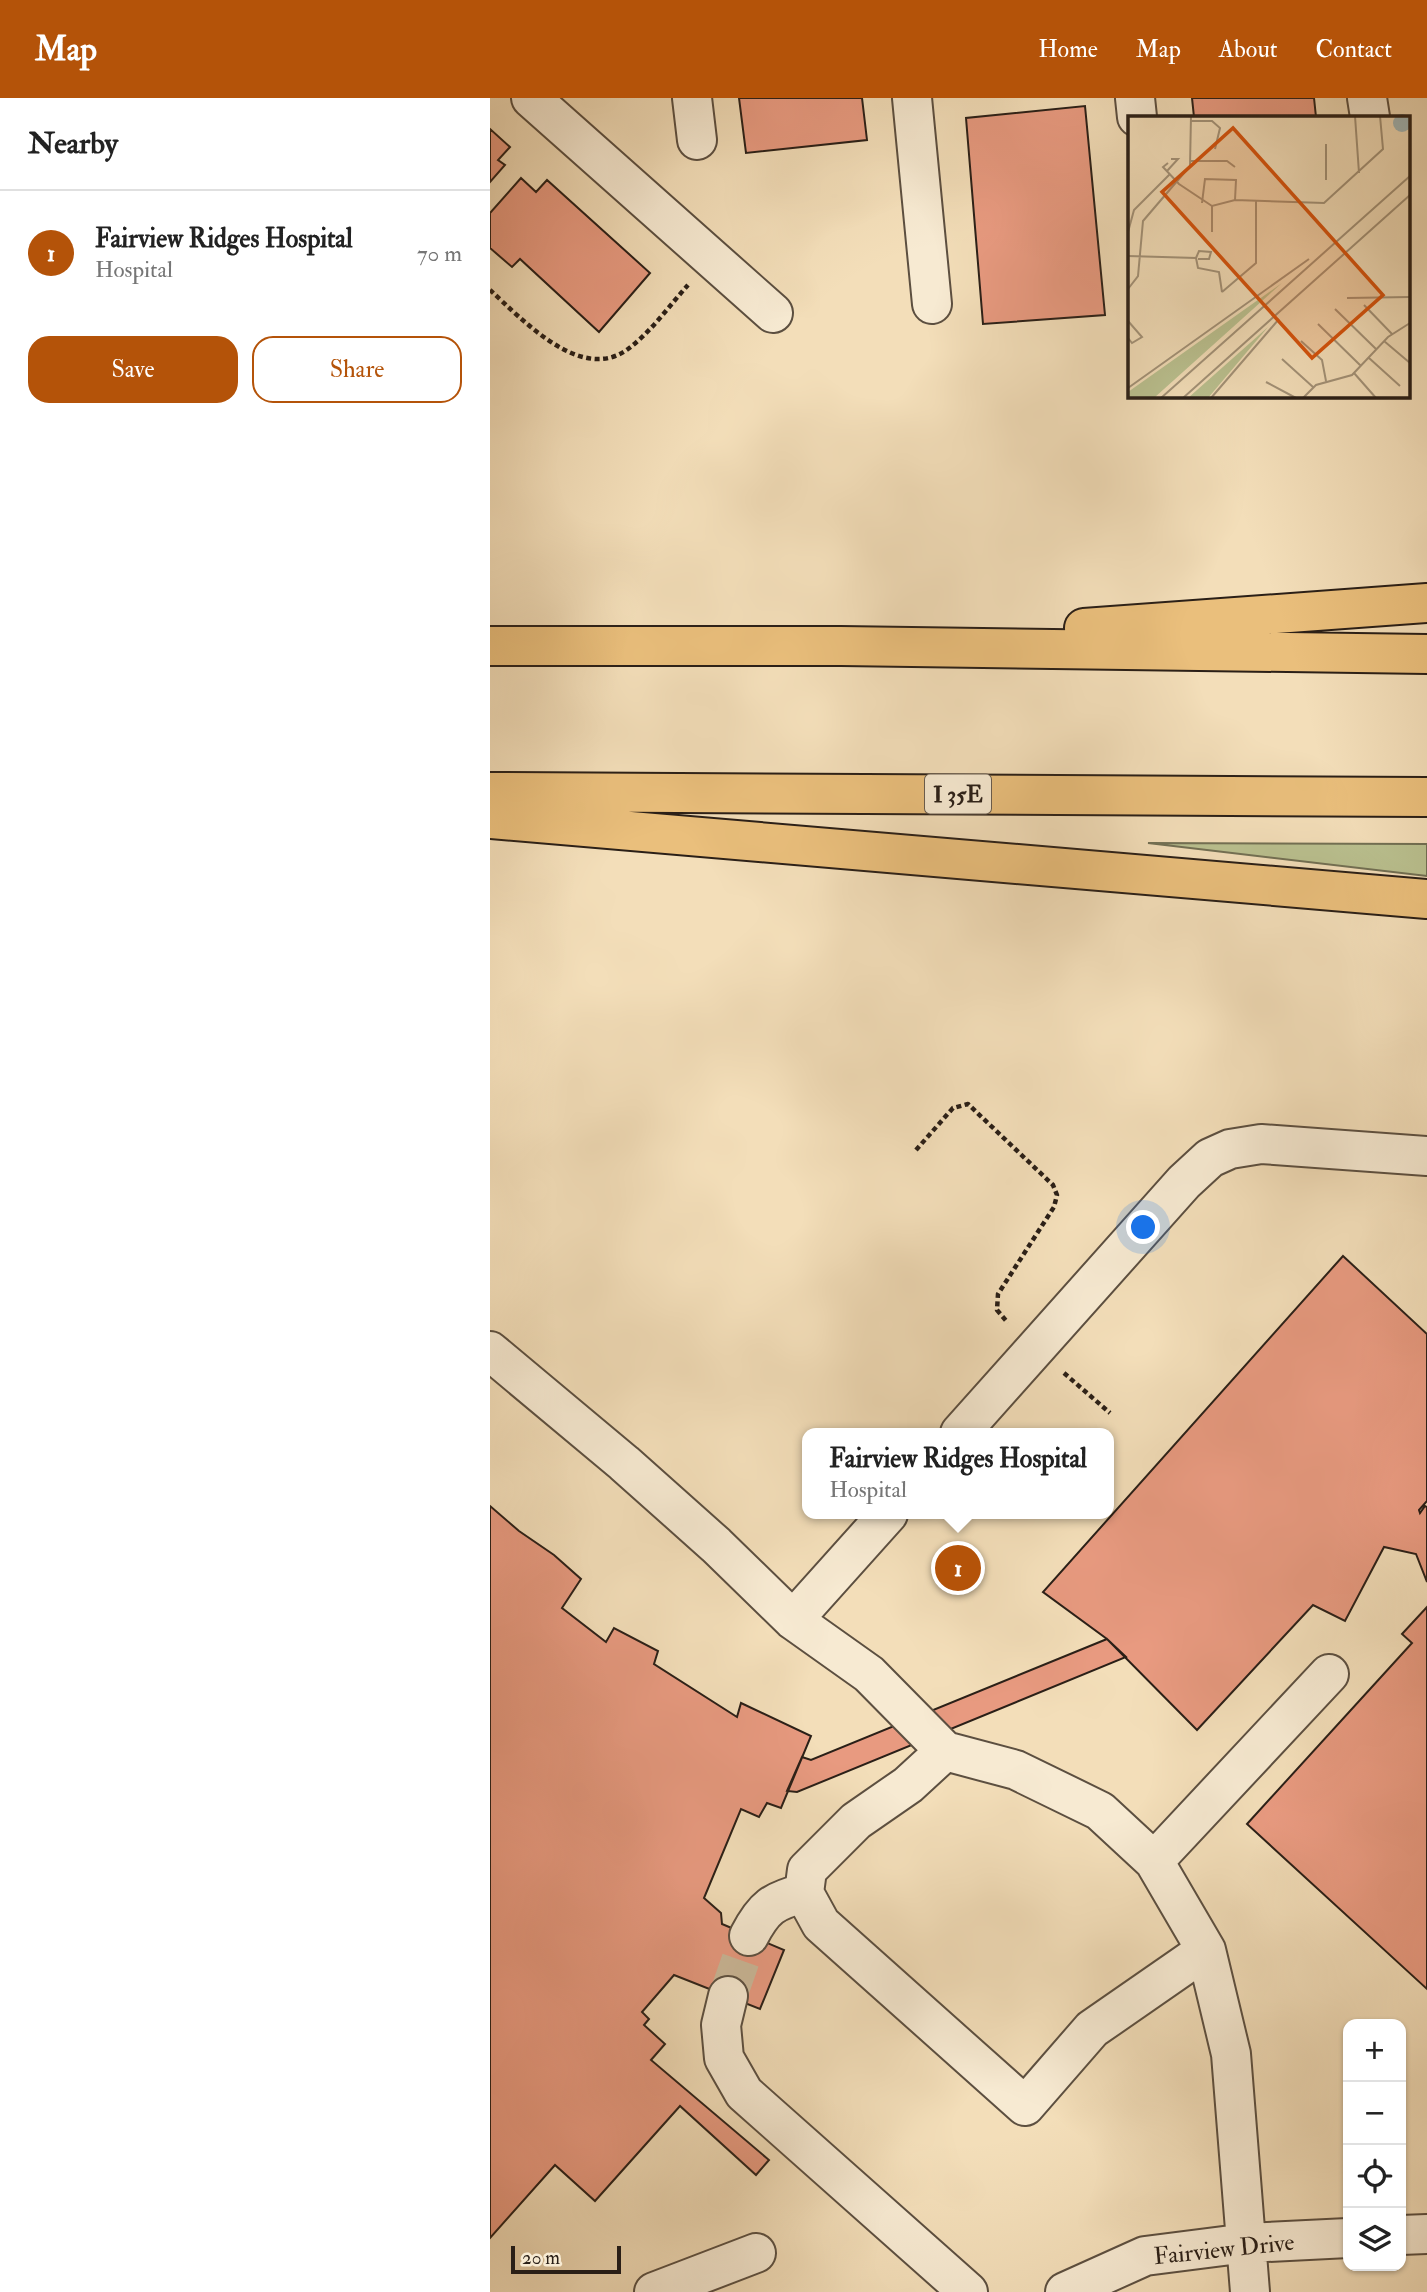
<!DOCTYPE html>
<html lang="en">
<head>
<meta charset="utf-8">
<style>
  :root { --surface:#fff; --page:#f6f6f6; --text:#222; --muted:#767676; --line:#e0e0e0; --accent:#b45309 }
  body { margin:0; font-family:"IM FELL Double Pica",serif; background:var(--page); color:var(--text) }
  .controls { position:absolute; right:21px; bottom:21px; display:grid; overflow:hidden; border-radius:14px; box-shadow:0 2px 5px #0004 }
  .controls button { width:63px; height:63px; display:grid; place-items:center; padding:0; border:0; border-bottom:2px solid var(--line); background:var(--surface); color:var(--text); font:35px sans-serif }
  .scale { position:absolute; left:21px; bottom:18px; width:110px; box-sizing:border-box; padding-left:7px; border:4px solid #2a1f17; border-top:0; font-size:19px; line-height:24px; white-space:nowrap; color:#2a1f17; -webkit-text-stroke:5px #f7ead2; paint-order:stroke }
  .you { position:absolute; left:654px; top:1130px; width:24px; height:24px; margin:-18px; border:5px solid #fff; border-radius:50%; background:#1a73e8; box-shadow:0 0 0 10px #1a73e833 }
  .badge { display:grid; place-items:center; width:46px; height:46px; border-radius:50%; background:var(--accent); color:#fff; font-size:23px; font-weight:700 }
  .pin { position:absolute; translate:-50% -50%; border:4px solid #fff; box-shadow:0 2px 7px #0006 }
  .popup { position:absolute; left:312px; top:1330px; width:312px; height:91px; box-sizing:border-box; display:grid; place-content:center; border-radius:14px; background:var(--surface); filter:drop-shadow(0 2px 5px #0005); font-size:23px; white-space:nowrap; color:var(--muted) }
  .popup b { font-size:26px; color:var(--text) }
  .popup::after { content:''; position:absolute; left:50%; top:100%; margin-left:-14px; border:14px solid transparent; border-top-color:var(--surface) }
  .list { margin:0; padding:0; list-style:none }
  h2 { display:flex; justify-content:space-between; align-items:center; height:91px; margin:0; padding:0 28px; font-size:30px }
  h2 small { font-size:23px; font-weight:400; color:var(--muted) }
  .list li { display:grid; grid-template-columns:46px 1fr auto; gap:21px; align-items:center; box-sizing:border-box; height:126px; padding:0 28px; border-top:2px solid var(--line) }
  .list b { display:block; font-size:26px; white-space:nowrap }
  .list p { margin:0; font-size:23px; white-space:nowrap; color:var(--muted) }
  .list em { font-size:23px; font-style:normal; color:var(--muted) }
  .actions { display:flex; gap:14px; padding:21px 28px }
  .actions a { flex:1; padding:16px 0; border:2px solid var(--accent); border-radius:21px; text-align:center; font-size:24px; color:var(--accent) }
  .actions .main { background:var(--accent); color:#fff }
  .icon { flex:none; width:38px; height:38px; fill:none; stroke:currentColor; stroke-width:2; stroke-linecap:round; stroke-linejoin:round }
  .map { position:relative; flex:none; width:937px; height:2194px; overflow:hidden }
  header { display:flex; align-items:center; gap:42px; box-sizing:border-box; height:98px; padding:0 35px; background:var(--accent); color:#fff }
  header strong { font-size:33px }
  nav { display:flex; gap:38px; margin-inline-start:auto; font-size:24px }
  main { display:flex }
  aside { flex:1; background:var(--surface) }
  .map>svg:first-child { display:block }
</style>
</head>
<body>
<header>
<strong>Map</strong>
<nav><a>Home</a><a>Map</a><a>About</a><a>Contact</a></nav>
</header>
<main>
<aside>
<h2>Nearby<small></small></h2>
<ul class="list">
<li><span class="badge">1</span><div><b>Fairview Ridges Hospital</b><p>Hospital</p></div><em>70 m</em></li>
</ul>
<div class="actions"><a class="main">Save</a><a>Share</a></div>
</aside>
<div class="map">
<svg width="937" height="2194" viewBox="0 0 937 2194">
  <rect width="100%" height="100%" fill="#f3deb9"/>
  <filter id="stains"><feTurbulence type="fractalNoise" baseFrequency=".00286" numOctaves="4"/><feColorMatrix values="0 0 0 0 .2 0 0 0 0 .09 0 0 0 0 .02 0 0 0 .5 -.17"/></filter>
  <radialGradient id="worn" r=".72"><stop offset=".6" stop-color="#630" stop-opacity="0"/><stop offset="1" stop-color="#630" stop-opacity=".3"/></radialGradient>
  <path fill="#bac190" stroke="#727054" stroke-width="2" d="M658 745 937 746V778Z"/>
  <path fill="#e89a80" stroke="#2a1f17" stroke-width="2" d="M249 0H372L377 42 256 55Z
    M702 0H824L826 19H704Z
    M595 8 615 217 493 226 476 20Z
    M0 31 20 49 8 62 15 67 0 84Z
    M31 80 46 94 57 82 160 175 109 234 30 161 22 169 0 150V115Z
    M853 1158 937 1236V1403L929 1412 930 1415 935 1408 937 1409V1484L926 1456 894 1449 855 1523 823 1507 707 1632 617 1541 553 1494Z
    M0 1408 29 1433 64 1457 91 1481 72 1510 116 1544 124 1530 168 1553 164 1566 247 1619 251 1605 321 1638 291 1710 277 1705 269 1719 251 1711 214 1800 231 1815 232 1826 294 1852 270 1911 184 1877 152 1914 159 1921 154 1927 175 1946 161 1962 279 2062 266 2077 190 2008 105 2103 65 2067 0 2140Z
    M937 1509V1891L757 1726 922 1545 912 1536Z
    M617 1541 636 1559 307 1694 297 1693 312 1659 321 1662Z"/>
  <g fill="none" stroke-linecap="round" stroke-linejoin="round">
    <path stroke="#cbb899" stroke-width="38" stroke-dasharray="38 19" stroke-linecap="butt" d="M238 1898 259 1838"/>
    <g stroke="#5c4f40" stroke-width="42">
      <path id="minor" d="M41 0 283 215
        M202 0 207 42
        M422 0 442 206
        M645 0 647 19
        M877 0 880 19
        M0 1253 134 1365 226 1447 303 1522 379 1576 455 1653 526 1672 610 1713 664 1763 716 1852 741 1956 760 2194
        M470 1335 694 1084 720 1060 740 1051 771 1046 937 1058
        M303 1522 398 1416
        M455 1653 418 1687 366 1723 317 1772 314 1795 331 1826 535 2008 602 1931 716 1852
        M664 1763 839 1576
        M259 1838C274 1809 283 1803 314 1795
        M238 1898 231 1927 234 1960 254 1995 478 2194
        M911 2137 937 2136
        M164 2194 266 2155
        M575 2194 655 2158 757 2145 858 2140"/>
    </g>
    <g stroke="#2a1f17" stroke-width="42">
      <path id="highway" d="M594 530 937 505
        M0 548H351L937 556
        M0 694 937 699
        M0 721 937 801"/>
    </g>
    <path stroke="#2a1f17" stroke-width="4.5" stroke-dasharray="5 3.5" stroke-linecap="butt" d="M0 192C32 221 91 286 138 251 161 234 179 208 198 187
      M426 1052 463 1010 478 1006 563 1087 567 1097 564 1109 508 1196 507 1212 518 1225
      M574 1275 620 1315"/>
    <use href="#minor" stroke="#f7ead2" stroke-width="38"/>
    <use href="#highway" stroke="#eabf7c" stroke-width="38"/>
  </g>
  <g text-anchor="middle" stroke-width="7" stroke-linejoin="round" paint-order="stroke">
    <rect fill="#f7ead2" stroke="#685c4f" stroke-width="2" x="435" y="676.5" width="66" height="39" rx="5"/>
    <g font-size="23" font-weight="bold" fill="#2a1f17">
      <text x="468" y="704">I 35E</text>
    </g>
    <g font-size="24" fill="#2a1f17" stroke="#f7ead2">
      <text transform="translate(734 2151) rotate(-6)" y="8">Fairview Drive</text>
    </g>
  </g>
  <g transform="translate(638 18)">
    <rect width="282" height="282" fill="#f3deb9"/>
    <path d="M154 167 26 282H0V276ZM140 211 80 282H60Z" fill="#bac190"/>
    <path d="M265 7a9 9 0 1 1 18 0a9 9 0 1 1-18 0Z" fill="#a1b9bb"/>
    <path fill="none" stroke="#a39278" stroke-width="2" d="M227 0 231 57M63 5H84L92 12 87 33M63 45H99L107 51M40 47 35 51 51 68 84 90 107 84 196 87 255 33 252 0M39 55 50 43H43M198 64V28M74 87 77 63 108 64 107 84M0 116 6 94 42 58M84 116V90M0 140 68 142 70 152 91 156 94 176M282 141V173M68 142 71 135 83 136 81 143H70M0 173 10 160 15 105 62 50 63 0M94 176 128 147V84M219 182 282 181M236 189 264 218M207 193 248 233M0 205 14 221 4 227 0 222M190 208 233 250M173 225 194 244 198 265M256 225 282 247M241 242 272 270M154 243 185 271M226 257 248 282M138 266 168 282M0 272 181 143M33 282 282 60M55 282 282 79M83 282 151 203M175 282 188 269 224 259 260 221 282 207"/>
    <path fill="#d5530d" fill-opacity="0.15" stroke="#d5530d" stroke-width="3.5" d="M105 12 255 179 184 242 34 76Z"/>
    <rect width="282" height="282" fill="none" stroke="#2a1f17" stroke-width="3.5"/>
  </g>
  <rect width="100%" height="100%" filter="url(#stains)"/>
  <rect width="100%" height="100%" fill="url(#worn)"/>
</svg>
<div class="controls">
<button>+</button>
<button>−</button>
<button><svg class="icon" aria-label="locate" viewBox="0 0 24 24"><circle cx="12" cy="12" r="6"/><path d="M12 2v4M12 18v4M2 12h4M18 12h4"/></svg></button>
<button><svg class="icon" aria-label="layers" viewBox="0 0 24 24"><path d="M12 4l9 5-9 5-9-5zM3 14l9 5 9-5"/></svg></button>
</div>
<div class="scale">20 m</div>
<div class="you"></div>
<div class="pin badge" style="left:468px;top:1470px">1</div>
<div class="popup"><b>Fairview Ridges Hospital</b>Hospital</div>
</div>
</main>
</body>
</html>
